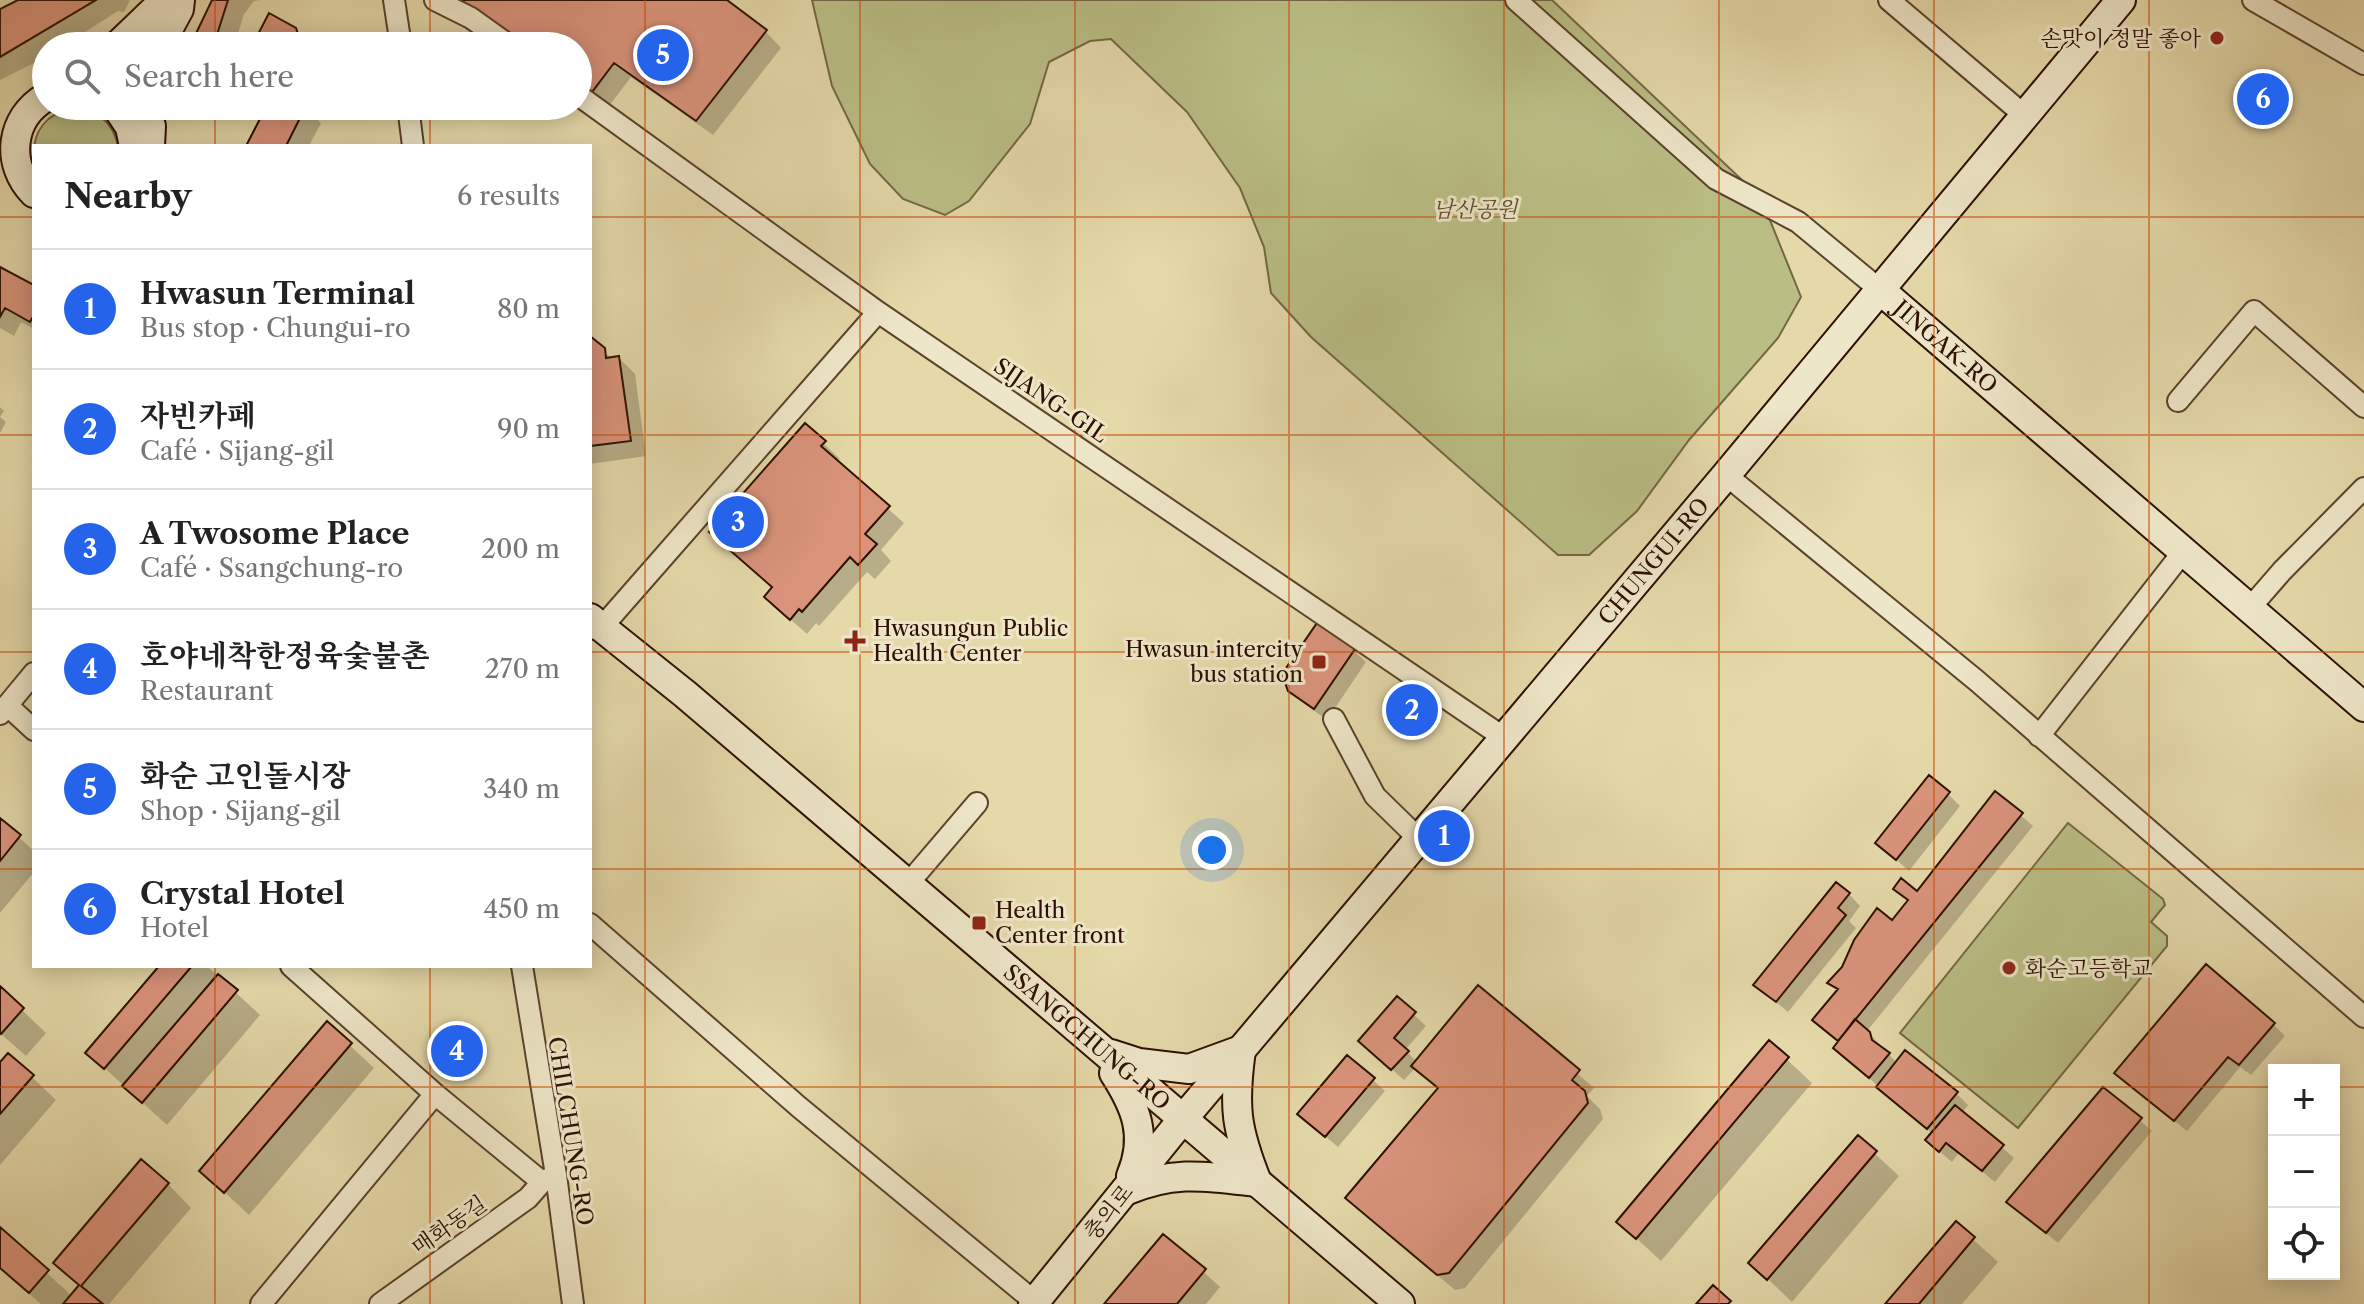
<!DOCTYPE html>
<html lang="en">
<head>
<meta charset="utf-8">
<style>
  :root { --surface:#fff; --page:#f2f2f2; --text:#222; --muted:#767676; --line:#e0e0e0; --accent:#2563eb }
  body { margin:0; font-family:"Libre Caslon Text","Noto Serif KR",serif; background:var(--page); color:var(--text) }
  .controls { position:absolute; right:24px; bottom:24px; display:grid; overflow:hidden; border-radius:0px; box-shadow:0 4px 20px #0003 }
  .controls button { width:72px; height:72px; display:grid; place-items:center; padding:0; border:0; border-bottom:2px solid var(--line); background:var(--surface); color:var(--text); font:40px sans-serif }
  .you { position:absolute; left:1212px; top:850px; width:28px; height:28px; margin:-20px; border:6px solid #fff; border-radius:50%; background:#1a73e8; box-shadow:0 0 0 12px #1a73e833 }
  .badge { display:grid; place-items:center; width:52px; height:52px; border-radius:50%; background:var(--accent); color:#fff; font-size:26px; font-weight:700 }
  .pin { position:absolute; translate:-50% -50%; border:4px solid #fff; box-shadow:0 2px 8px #0006 }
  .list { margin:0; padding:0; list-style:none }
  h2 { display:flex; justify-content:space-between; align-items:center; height:104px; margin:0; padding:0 32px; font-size:34px }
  h2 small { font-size:26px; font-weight:400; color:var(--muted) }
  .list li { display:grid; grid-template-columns:52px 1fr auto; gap:24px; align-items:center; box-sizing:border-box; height:120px; padding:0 32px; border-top:2px solid var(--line) }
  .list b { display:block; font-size:30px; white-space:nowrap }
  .list p { margin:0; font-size:26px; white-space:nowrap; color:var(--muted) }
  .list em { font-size:26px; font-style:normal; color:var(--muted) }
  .icon { flex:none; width:44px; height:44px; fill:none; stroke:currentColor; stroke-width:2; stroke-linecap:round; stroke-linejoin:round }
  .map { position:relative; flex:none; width:2364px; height:1304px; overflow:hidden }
  .search { position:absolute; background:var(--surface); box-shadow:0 4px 20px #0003; left:32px; top:32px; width:560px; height:88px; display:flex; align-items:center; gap:20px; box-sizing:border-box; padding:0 28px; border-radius:44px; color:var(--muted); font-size:30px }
  .panel { position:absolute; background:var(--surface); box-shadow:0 4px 20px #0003; left:32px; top:144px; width:560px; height:824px; border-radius:0px }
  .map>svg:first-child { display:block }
</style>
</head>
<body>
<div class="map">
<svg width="2364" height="1304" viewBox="0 0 2364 1304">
  <rect width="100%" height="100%" fill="#e5d9aa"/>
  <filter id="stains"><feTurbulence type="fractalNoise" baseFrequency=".0025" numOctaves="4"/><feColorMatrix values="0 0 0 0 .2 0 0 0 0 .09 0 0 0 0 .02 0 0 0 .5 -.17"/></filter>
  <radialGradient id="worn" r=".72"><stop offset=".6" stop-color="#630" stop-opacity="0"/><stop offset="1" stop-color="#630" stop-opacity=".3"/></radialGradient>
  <path fill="#babe85" stroke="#746744" stroke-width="2" d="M812 0H1552L1761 198 1801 297 1778 338 1689 440 1637 511 1589 555H1558L1311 337 1271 293 1264 247 1240 188 1187 112 1111 39 1090 41 1049 62 1030 124 969 201 945 215 903 199 870 164 832 86Z
    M73 108C97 109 113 122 118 146H34V158C32 131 47 113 73 108Z
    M2068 823 2163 899 2165 905 2151 922 2167 936V946L2018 1128 1900 1033Z"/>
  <path fill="#0003" d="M21 0H130L124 12 118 11 63 46H46V57L0 80V11Z
    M215 0H260L254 1 244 14 234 46H192Z
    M463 0H724L766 32 781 48 713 135 631 77 609 106 578 85V46H523L477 14Z
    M294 29 311 46H254Z
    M244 106H304L321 123 309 146H248L264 117Z
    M0 269 34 288V329L21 322 14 336 0 328Z
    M590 338 612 359 619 358 635 374 646 456 590 464Z
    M0 407 4 411 0 417 6 422 0 433Z
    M805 426 840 459 836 462 904 523 881 550 891 561 875 579 867 572 819 626 816 623 807 634 782 612 774 588Z
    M1318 626 1354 651 1366 662 1327 720 1302 702 1289 690Z
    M1948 794 1960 806 1909 871 1890 854Z
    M1996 794 2033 826 1867 1031 1897 1063 1905 1053 1957 1094 1968 1105 1962 1113 2014 1158 1995 1182 1959 1153 1952 1162 1940 1152 1928 1140 1933 1134 1847 1059 1840 1042 1827 1032 1839 991 1830 983 1892 923 1909 901 1896 889 1917 893Z
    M0 820 34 851V872L0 913Z
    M1849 894 1860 906 1849 921 1856 928 1788 1012 1755 985Z
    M161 966H207L260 1015 167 1125 88 1053Z
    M1479 988 1594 1088 1587 1096 1600 1109 1603 1119 1465 1288 1455 1290 1364 1214 1439 1089 1416 1067 1404 1080 1373 1053 1397 999 1426 1026 1405 1050 1417 1062Z
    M0 989 46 1033 26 1056 0 1033Z
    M327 1024 374 1068 249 1215 202 1171Z
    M2273 1024 2285 1036 2251 1075 2240 1067 2187 1131 2116 1073Z
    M1769 1043 1812 1083 1661 1261 1619 1222Z
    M0 1065 32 1077 56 1100 0 1165Z
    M1373 1080 1385 1091 1338 1147 1312 1125Z
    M2104 1089 2152 1131 2058 1243 2008 1202Z
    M1858 1138 1899 1176 1792 1302 1751 1263Z
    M168 1184 191 1208 109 1304H41L0 1268V1230L72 1296 80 1287 56 1263Z
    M1956 1224 1998 1262 1962 1304H1888Z
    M1164 1236 1220 1287 1206 1304H1107Z"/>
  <path fill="#da947c" stroke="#2d1002" stroke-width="2" d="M18 0H96L0 57V9Z
    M212 0H228L215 41 213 46H190Z
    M461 0H727L767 30 696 121 614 63 592 92 578 82V46H526Z
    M269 13 296 28 302 46H252Z
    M255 106H306L286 146H246L264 111Z
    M0 267 34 285V315L30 322 5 308 0 317Z
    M590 336 605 348 606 358 619 356 631 441 590 446Z
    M805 423 826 441 821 446 890 506 865 534 877 544 858 565 850 557 802 612 799 609 790 620 764 597 772 587 709 532Z
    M1317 623 1355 649 1314 709 1288 691 1282 674Z
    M1929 775 1950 792 1896 860 1875 843Z
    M1995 791 2023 813 1838 1041 1812 1020 1838 989 1827 983 1842 967 1854 940 1877 908 1892 920 1908 900 1893 889 1901 878 1917 891Z
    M0 818 21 835 0 861Z
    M1836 882 1850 893 1838 908 1846 915 1776 1002 1753 985Z
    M2206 964 2275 1023 2239 1065 2228 1057 2174 1121 2114 1073Z
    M159 966H192L104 1069 85 1053Z
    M218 974 238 990 142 1103 122 1086Z
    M1478 985 1580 1070 1572 1080 1585 1091 1588 1103 1449 1273 1437 1275 1345 1198 1438 1088 1411 1066Z
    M0 986 24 1008 1 1034 0 1033Z
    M1397 996 1416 1012 1394 1038 1409 1051 1391 1070 1358 1041Z
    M1855 1019 1870 1032 1872 1040 1890 1053 1869 1078 1833 1048Z
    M327 1021 352 1043 224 1193 199 1171Z
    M1769 1040 1789 1057 1636 1239 1616 1222Z
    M1905 1050 1958 1092 1927 1129 1876 1087Z
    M8 1053 34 1075 0 1114V1062Z
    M1347 1055 1375 1078 1325 1137 1297 1114Z
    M2103 1087 2142 1118 2046 1233 2006 1202Z
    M1955 1105 2004 1145 1982 1171 1946 1143 1939 1152 1925 1140Z
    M1858 1135 1877 1151 1767 1280 1748 1263Z
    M141 1159 169 1183 81 1286 103 1304H63L79 1285 53 1263Z
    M1956 1221 1975 1237 1919 1304H1885Z
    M0 1227 49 1270 29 1293 0 1268Z
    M1163 1234 1206 1269 1177 1304H1104Z
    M1713 1285 1731 1301 1728 1304H1696Z"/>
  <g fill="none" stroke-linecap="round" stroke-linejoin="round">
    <g stroke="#5b422c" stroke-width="24">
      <path id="street" d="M394 0 401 46
        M435 0 471 18 510 46
        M1516 0 1716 179 1798 222 1879 289
        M1889 0 2024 115
        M2253 0 2364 64
        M578 95 878 312 1503 737
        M408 106 413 146
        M2178 401 2254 311 2364 407
        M1726 475 1977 681 2364 1017
        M2249 609 2282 571 2364 488
        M590 629 602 627 878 312
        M8 706 34 730
        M0 714 34 673
        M1334 719 1375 796 1418 838
        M2039 736 2183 552
        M907 885 977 803
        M590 924 799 1107 1035 1302
        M291 966 435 1094 542 1182 556 1175
        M522 966 556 1175 573 1304
        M261 1304 435 1094
        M380 1304 528 1198 542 1182"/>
    </g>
    <g stroke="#2d1002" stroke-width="32">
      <g id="secondary">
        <path d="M117 46 165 0"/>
        <path d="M159 46 179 9 180 0"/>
        <path d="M116 106 130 127 134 146"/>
        <path d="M145 111 151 126 150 146"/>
        <path d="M34 193C5 164 10 118 46 97"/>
        <path id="s1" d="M1879 289 2364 707"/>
        <path id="s2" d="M590 618 685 694 1400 1304"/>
        <path d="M1111 1054 1139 1063 1189 1069 1241 1050C1233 1107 1236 1129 1257 1182 1205 1176 1174 1170 1125 1191"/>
        <path d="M1114 1073C1136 1107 1148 1136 1131 1176"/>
        <path id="s3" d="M1033 1304 1182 1120 1726 475 2121 0"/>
      </g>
    </g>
    <use href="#street" stroke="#eee6c8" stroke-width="20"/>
    <use href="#secondary" stroke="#eee6c8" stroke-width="28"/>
  </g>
  <path fill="none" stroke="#cc4e0a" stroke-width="2" stroke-opacity="0.55" d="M215 0V46M430 0V46M645 0V1304M860 0V1304M1075 0V1304M1289 0V1304M1504 0V1304M1719 0V1304M1934 0V1304M2149 0V1304M215 106V146M430 106V146M0 217H34M590 217H2364M0 435H34M590 435H2364M0 652H34M590 652H2364M0 869H34M590 869H2364M215 966V1304M430 966V1304M0 1087H2274M2334 1087H2364"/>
  <g fill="#8f2418" stroke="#eee6c8" stroke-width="3">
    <circle cx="2217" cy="38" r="8"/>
    <path d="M851 629h8v8h8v8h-8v8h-8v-8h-8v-8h8z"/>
    <rect x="1311" y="654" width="16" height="16" rx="4"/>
    <rect x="971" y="915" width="16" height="16" rx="4"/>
    <circle cx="2009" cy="968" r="8"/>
  </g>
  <g text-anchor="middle" stroke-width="6" stroke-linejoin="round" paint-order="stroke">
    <g font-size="22" fill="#2d1002" stroke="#eee6c8" text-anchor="start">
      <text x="2201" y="46" text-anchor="end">손맛이 정말 좋아</text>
      <text x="873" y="636">Hwasungun Public<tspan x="873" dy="25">Health Center</tspan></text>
      <text x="1303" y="657" text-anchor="end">Hwasun intercity<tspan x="1303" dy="25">bus station</tspan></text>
      <text x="995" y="918">Health<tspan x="995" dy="25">Center front</tspan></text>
      <text x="2025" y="976">화순고등학교</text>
    </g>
    <g font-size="22" font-style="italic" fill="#5e4d30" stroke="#eee6c8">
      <text x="1475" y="217">남산공원</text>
    </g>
    <g font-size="22" fill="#2d1002" stroke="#eee6c8">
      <text dy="8" stroke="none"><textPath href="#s1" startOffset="88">JINGAK-RO</textPath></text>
      <text transform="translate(1051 400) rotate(34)" y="8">SIJANG-GIL</text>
      <text dy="8" stroke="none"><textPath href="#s3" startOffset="968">CHUNGUI-RO</textPath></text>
      <text dy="8" stroke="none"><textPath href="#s2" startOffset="650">SSANGCHUNG-RO</textPath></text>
      <text transform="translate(571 1131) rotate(81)" y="8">CHILCHUNG-RO</text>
      <text transform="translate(1108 1212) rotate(-51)" y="8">충의로</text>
      <text transform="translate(449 1225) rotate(-35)" y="8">매화동길</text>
    </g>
  </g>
  <rect width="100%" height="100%" filter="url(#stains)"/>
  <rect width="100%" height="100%" fill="url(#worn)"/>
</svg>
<div class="controls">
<button>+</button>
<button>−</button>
<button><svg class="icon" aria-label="locate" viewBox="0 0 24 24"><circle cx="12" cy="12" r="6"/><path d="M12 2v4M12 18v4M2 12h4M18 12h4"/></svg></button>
</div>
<div class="you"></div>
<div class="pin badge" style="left:1444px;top:836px">1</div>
<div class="pin badge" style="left:1412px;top:710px">2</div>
<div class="pin badge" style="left:738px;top:522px">3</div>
<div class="pin badge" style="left:457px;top:1051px">4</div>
<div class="pin badge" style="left:663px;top:55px">5</div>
<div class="pin badge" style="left:2263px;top:99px">6</div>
<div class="search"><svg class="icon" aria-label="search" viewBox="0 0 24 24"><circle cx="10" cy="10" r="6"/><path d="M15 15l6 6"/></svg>Search here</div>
<section class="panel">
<h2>Nearby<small>6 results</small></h2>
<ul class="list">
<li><span class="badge">1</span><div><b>Hwasun Terminal</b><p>Bus stop · Chungui-ro</p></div><em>80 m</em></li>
<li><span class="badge">2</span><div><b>자빈카페</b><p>Café · Sijang-gil</p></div><em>90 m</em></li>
<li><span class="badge">3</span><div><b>A Twosome Place</b><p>Café · Ssangchung-ro</p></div><em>200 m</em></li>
<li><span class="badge">4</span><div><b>호야네착한정육숯불촌</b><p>Restaurant</p></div><em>270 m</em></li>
<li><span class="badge">5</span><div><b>화순 고인돌시장</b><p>Shop · Sijang-gil</p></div><em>340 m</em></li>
<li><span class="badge">6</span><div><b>Crystal Hotel</b><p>Hotel</p></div><em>450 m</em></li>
</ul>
</section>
</div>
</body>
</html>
